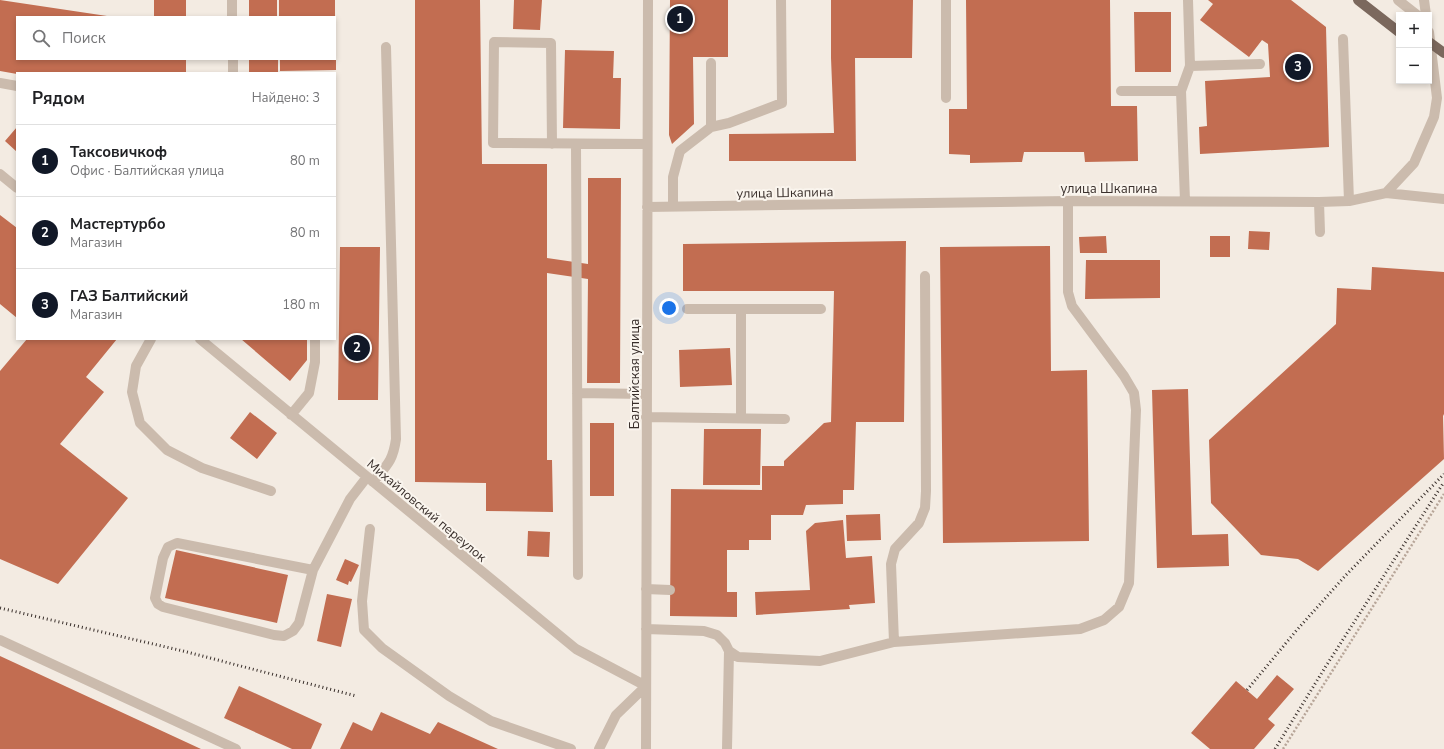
<!DOCTYPE html>
<html lang="ru">
<head>
<meta charset="utf-8">
<style>
  :root { --surface:#fff; --page:#f6f6f6; --text:#202124; --muted:#757577; --line:#e0e0e0; --accent:#111827 }
  body { margin:0; font-family:"Nunito Sans",sans-serif; background:var(--page); color:var(--text) }
  .controls { position:absolute; right:12px; top:12px; display:grid; overflow:hidden; border-radius:0px; box-shadow:0 2px 6px #0003 }
  .controls button { width:36px; height:36px; display:grid; place-items:center; padding:0; border:0; border-bottom:1px solid var(--line); background:var(--surface); color:var(--text); font:20px sans-serif }
  .you { position:absolute; left:669px; top:308px; width:14px; height:14px; margin:-10px; border:3px solid #fff; border-radius:50%; background:#1a73e8; box-shadow:0 0 0 6px #1a73e833 }
  .badge { display:grid; place-items:center; width:26px; height:26px; border-radius:50%; background:var(--accent); color:#fff; font-size:13px; font-weight:700 }
  .pin { position:absolute; translate:-50% -50%; border:2px solid #fff; box-shadow:0 1px 4px #0006 }
  .list { margin:0; padding:0; list-style:none }
  h2 { display:flex; justify-content:space-between; align-items:center; height:52px; margin:0; padding:0 16px; font-size:17px }
  h2 small { font-size:13px; font-weight:400; color:var(--muted) }
  .list li { display:grid; grid-template-columns:26px 1fr auto; gap:12px; align-items:center; box-sizing:border-box; height:72px; padding:0 16px; border-top:1px solid var(--line) }
  .list b { display:block; font-size:15px; white-space:nowrap }
  .list p { margin:0; font-size:13px; white-space:nowrap; color:var(--muted) }
  .list em { font-size:13px; font-style:normal; color:var(--muted) }
  .icon { flex:none; width:22px; height:22px; fill:none; stroke:currentColor; stroke-width:2; stroke-linecap:round; stroke-linejoin:round }
  .map { position:relative; flex:none; width:1444px; height:749px; overflow:hidden }
  .search { position:absolute; background:var(--surface); box-shadow:0 2px 6px #0003; left:16px; top:16px; width:320px; height:44px; display:flex; align-items:center; gap:10px; box-sizing:border-box; padding:0 14px; border-radius:0px; color:var(--muted); font-size:15px }
  .panel { position:absolute; background:var(--surface); box-shadow:0 2px 6px #0003; left:16px; top:72px; width:320px; height:268px; border-radius:0px }
  .map>svg:first-child { display:block }
</style>
</head>
<body>
<div class="map">
<svg width="1444" height="749" viewBox="0 0 1444 749">
  <rect width="100%" height="100%" fill="#f3ebe2"/>
  <path fill="#c26d51" d="M0 0 107 16 17 17V59H186V73H17V74L0 71Z
    M154 0H186V17H154Z
    M249 0H277V17H249Z
    M279 0H335V17H279Z
    M415 0H480L482 164H547V258L588 264V178H621L620 383H587L588 279 547 273V460H552L553 512 486 511V483L415 482Z
    M514 0H542L540 30 513 29Z
    M670 0H728V57H693L694 124 672 144 669 135Z
    M831 0H913L912 58H855L856 161H729V134L834 133 831 58Z
    M966 0H1110L1111 106H1137L1138 161 1085 162 1084 152H1024L1022 162 970 163V155L949 154V109H967Z
    M1208 0H1291L1326 27 1329 147 1200 154 1199 127 1207 126 1205 81 1270 77 1268 44 1262 40 1249 57 1200 20 1213 4Z
    M1134 12H1171V72H1135Z
    M565 50 614 51 613 78H621L620 129 563 128Z
    M249 59H278V73H249Z
    M280 59H336V70L280 71Z
    M17 127V152L5 141Z
    M0 215 17 228V318L0 304Z
    M1249 231 1270 232 1269 250 1248 249Z
    M1106 236 1107 253H1080L1079 237Z
    M1210 236H1230V257H1210Z
    M906 241 904 422H856L854 490H843V504L806 505 803 515H771V540H749V550H727V592H737V617L670 616 671 489 762 490V466H784V461L824 423 831 422 834 291H683V244Z
    M1050 246 1051 371 1087 370 1089 541 943 543 940 247Z
    M340 247H380L378 400H338Z
    M1086 260H1160V298L1085 299Z
    M1372 267 1444 272V414L1443 416 1444 459 1318 571 1298 559 1261 555 1211 503 1209 440 1336 324 1337 288 1371 290Z
    M27 339H117L86 377 104 392 60 444 128 498 58 584 0 559V371Z
    M241 339H307V360L290 381Z
    M730 348 732 385 680 387 679 350Z
    M1188 389 1192 535 1228 534 1229 566 1157 568 1152 390Z
    M250 412 277 433 257 459 230 438Z
    M590 423H614V496H590Z
    M704 429H761L760 485H703Z
    M880 514 881 540 847 541 846 515Z
    M843 520 846 558 872 556 875 603 849 605 850 609 756 615 755 592 810 590 806 531 815 523Z
    M528 531 550 532 549 557 527 556Z
    M176 550 288 575 277 623 165 598Z
    M345 559 359 565 351 582 349 581 348 585 336 580Z
    M327 594 352 599 341 647 317 641Z
    M0 656 201 749H0Z
    M1277 675 1294 689 1268 719 1275 725 1254 749H1210L1191 733 1236 681 1257 699Z
    M239 686 322 724 311 749H292L224 718Z
    M381 712 430 734 438 722 498 749H340L353 722 372 731Z"/>
  <g fill="none" stroke-linecap="round" stroke-linejoin="round">
    <path stroke="#b7a598" stroke-width="2.5" stroke-dasharray="2 2" stroke-linecap="butt" d="M1283 749 1444 494"/>
    <path stroke="#cbbbad" stroke-width="10" d="M232 0V17
      M946 0V98
      M1398 0 1417 15
      M1424 0 1426 15
      M1343 39 1349 201
      M233 59V73
      M1190 66 1260 64
      M0 83 17 86
      M1121 91H1181
      M711 127 729 123 782 103 781 0
      M552 144 551 43 494 42 493 143 647 144
      M576 144 578 575
      M0 174 17 188
      M1386 193 1444 199
      M1185 201 1181 91 1190 66 1188 0
      M1319 202 1320 232
      M647 207 1068 201 1319 202 1349 201 1386 193 1414 163 1434 117 1437 98 1429 32
      M673 207V177L680 151 711 127V63
      M687 309H821
      M741 309V418
      M151 339 136 366 132 392 140 423 167 450 202 468 271 491
      M200 339 576 649 646 686 616 715 599 749
      M577 393 647 394
      M291 415 309 393 315 362V339
      M646 417 785 419
      M373 482C387 465 393 461 396 439L386 47
      M370 529 362 601 364 630 382 648 449 696 491 721 571 749
      M313 570 177 543 168 547 163 558 155 598 158 604 163 607 274 635 284 636 293 631 299 623 313 570 350 499 367 477
      M646 589 670 590
      M646 629 704 631 717 635 725 643 729 651 738 657 820 661 894 642 1080 629 1104 620 1119 607 1129 583 1136 410 1134 393 1124 376 1072 306 1068 292V201
      M0 640 236 749
      M894 642 891 564 895 549 919 523 925 508 926 491 925 276
      M646 749 648 0
      M727 749 729 651"/>
    <path stroke="#7b685d" stroke-width="10" d="M1358 0 1399 32
      M1429 42 1444 53"/>
    <path stroke="#3a302c" stroke-width="3" stroke-dasharray="1 3" stroke-linecap="butt" d="M0 608 183 651 356 696
      M1247 690 1296 631 1346 575 1444 474
      M1275 749 1326 666 1444 482"/>
  </g>
  <g text-anchor="middle" stroke-width="4" stroke-linejoin="round" paint-order="stroke">
    <g font-size="13" fill="#3a302c" stroke="#faf5ee">
      <text x="1109" y="193">улица Шкапина</text>
      <text transform="translate(785 192) rotate(-1)" y="5">улица Шкапина</text>
      <text transform="translate(634 374) rotate(-90)" y="5">Балтийская улица</text>
      <text transform="translate(427 510) rotate(40)" y="5">Михайловский переулок</text>
    </g>
  </g>
</svg>
<div class="controls">
<button>+</button>
<button>−</button>
</div>
<div class="you"></div>
<div class="pin badge" style="left:680px;top:19px">1</div>
<div class="pin badge" style="left:357px;top:348px">2</div>
<div class="pin badge" style="left:1298px;top:67px">3</div>
<div class="search"><svg class="icon" aria-label="search" viewBox="0 0 24 24"><circle cx="10" cy="10" r="6"/><path d="M15 15l6 6"/></svg>Поиск</div>
<section class="panel">
<h2>Рядом<small>Найдено: 3</small></h2>
<ul class="list">
<li><span class="badge">1</span><div><b>Таксовичкоф</b><p>Офис · Балтийская улица</p></div><em>80 m</em></li>
<li><span class="badge">2</span><div><b>Мастертурбо</b><p>Магазин</p></div><em>80 m</em></li>
<li><span class="badge">3</span><div><b>ГАЗ Балтийский</b><p>Магазин</p></div><em>180 m</em></li>
</ul>
</section>
</div>
</body>
</html>
